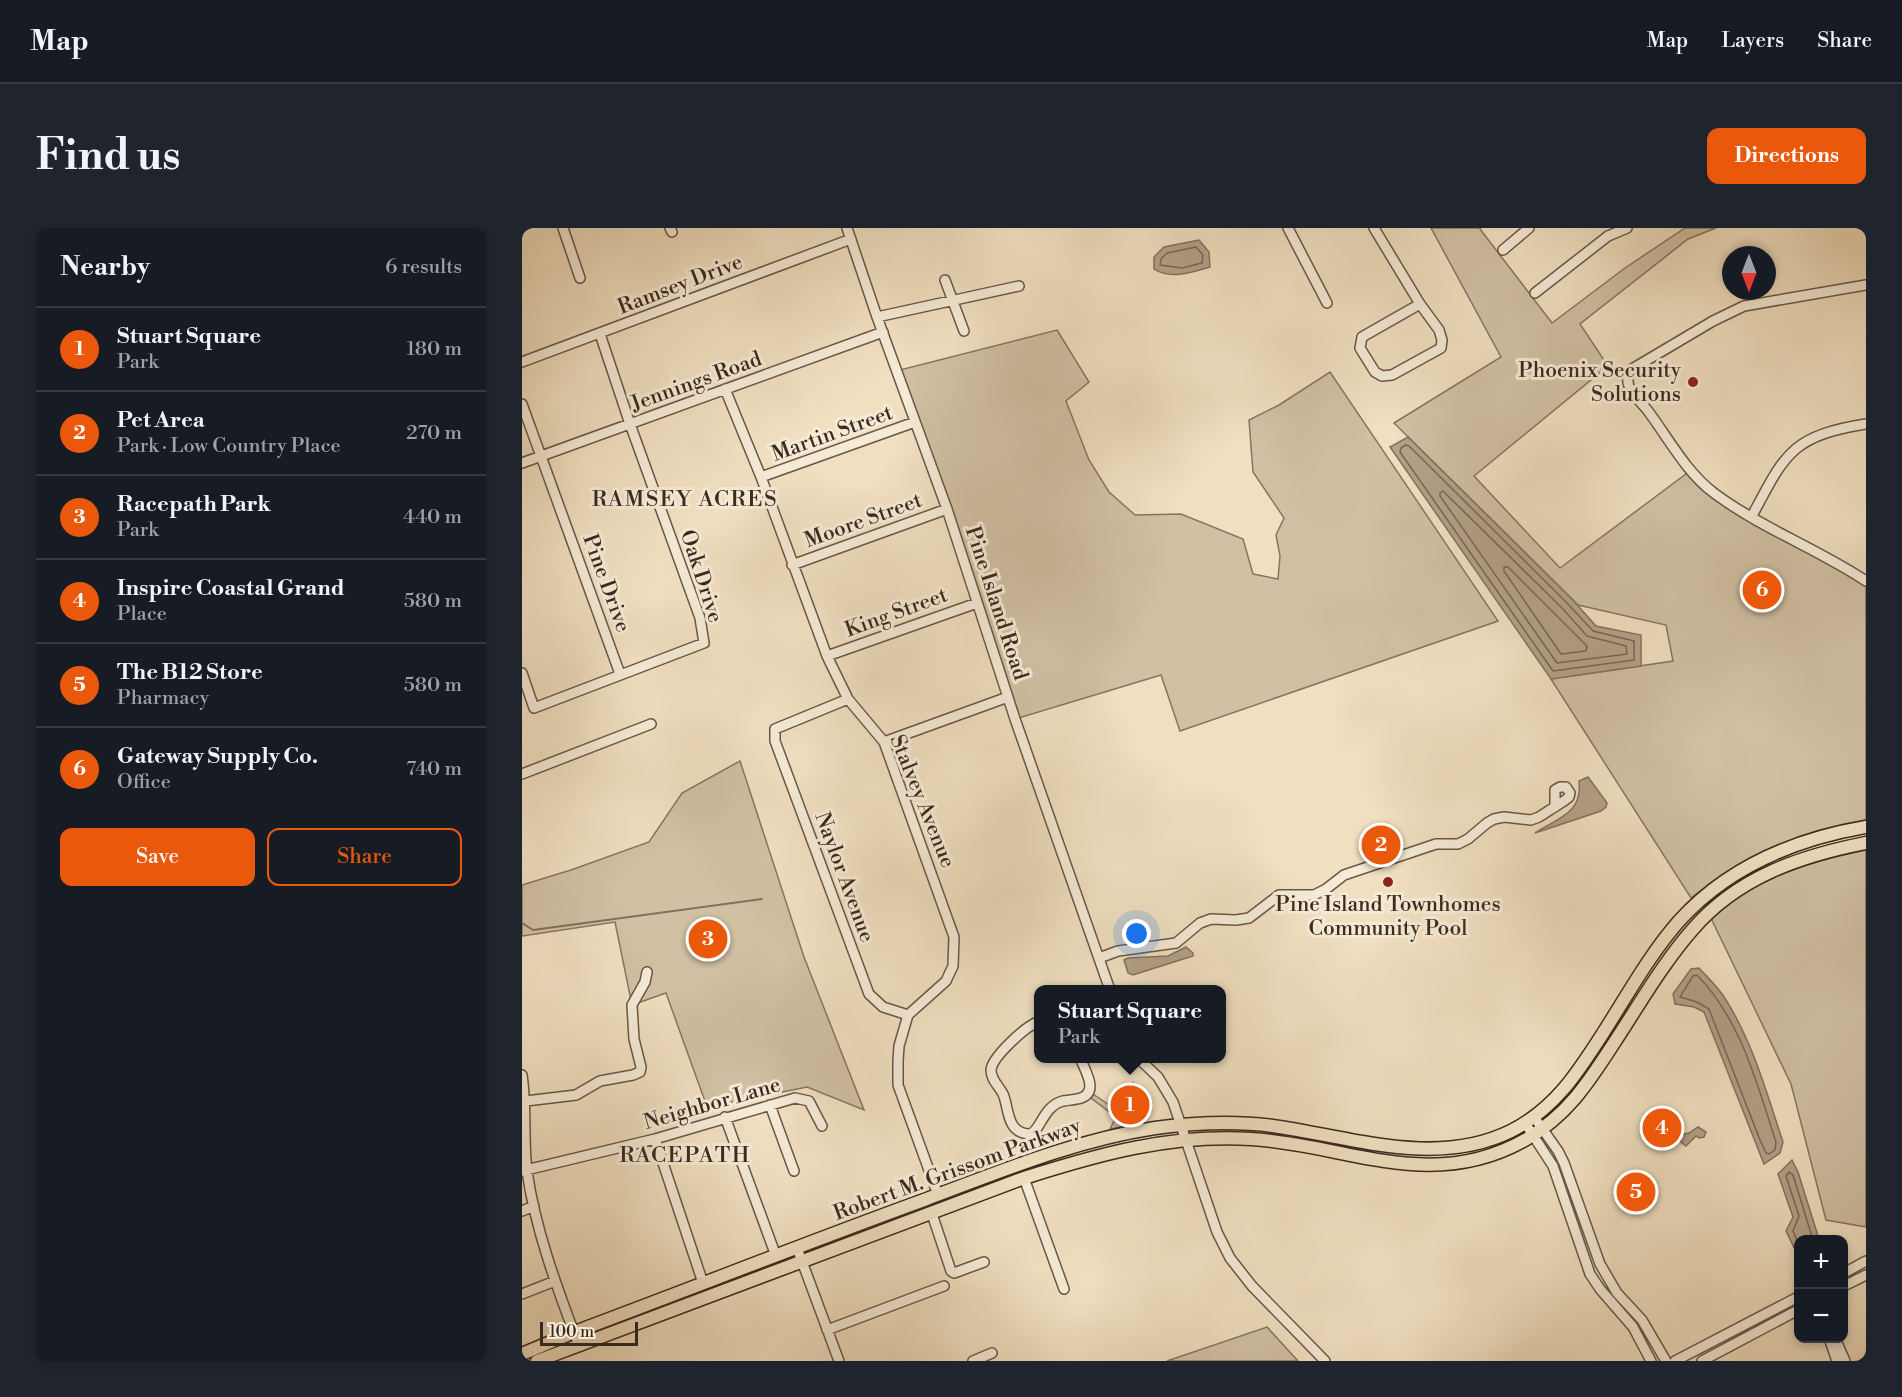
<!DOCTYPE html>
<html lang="en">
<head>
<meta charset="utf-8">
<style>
  :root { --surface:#171b24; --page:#20242c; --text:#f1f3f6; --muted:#9ea1a6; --line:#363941; --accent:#ea580c }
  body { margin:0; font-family:"Libre Bodoni",serif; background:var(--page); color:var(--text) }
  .controls { position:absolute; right:18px; bottom:18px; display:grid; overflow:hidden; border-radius:12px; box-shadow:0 3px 9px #0003 }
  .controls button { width:54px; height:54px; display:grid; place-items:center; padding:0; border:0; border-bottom:2px solid var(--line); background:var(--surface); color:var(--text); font:30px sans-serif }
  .compass { position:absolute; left:1200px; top:18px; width:54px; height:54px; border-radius:50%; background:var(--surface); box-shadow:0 3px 9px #0003; rotate:180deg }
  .scale { position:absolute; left:18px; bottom:15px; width:98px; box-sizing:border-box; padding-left:6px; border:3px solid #3c2a1e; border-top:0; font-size:16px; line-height:21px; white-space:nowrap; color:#3c2a1e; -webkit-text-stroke:4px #f5ead6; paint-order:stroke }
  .you { position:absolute; left:615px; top:706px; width:21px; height:21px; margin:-15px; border:4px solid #fff; border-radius:50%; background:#1a73e8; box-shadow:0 0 0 9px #1a73e833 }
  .badge { display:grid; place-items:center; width:39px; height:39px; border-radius:50%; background:var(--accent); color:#fff; font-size:20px; font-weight:700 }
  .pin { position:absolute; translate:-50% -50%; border:3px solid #fff; box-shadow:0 2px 6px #0006 }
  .popup { position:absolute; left:512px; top:757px; width:192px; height:78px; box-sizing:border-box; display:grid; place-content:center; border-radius:12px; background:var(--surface); filter:drop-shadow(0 2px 4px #0005); font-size:20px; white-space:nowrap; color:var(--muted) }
  .popup b { font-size:22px; color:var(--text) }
  .popup::after { content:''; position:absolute; left:50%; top:100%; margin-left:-12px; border:12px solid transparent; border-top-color:var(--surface) }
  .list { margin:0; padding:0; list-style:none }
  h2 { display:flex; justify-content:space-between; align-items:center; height:78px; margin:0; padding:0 24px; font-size:26px }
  h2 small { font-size:20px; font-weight:400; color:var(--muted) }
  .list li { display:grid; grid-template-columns:39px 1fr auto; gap:18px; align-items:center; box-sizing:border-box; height:84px; padding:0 24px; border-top:2px solid var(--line) }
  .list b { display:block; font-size:22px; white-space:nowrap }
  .list p { margin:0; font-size:20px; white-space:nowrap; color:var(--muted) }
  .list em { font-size:20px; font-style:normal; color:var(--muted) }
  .actions { display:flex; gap:12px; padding:18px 24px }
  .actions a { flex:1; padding:14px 0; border:2px solid var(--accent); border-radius:12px; text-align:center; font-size:21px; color:var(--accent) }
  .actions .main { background:var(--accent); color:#fff }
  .map { position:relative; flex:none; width:1344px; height:1133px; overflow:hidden; border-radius:12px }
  header { display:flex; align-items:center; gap:36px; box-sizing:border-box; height:84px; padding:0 30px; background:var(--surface); border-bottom:2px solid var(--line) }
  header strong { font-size:28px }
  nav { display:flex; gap:33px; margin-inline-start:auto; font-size:21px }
  .intro { display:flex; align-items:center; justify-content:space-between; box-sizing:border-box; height:144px; padding:0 36px }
  h1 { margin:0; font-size:42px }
  .button { padding:15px 27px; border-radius:12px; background:var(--accent); color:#fff; font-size:21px; font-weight:700 }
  main { display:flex; gap:36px; padding:0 36px }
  aside { flex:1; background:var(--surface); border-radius:12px; box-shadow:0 3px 9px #0003 }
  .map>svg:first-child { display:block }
</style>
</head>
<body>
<header>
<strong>Map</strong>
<nav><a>Map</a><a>Layers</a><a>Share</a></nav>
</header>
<div class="intro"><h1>Find us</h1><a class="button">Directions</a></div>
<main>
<aside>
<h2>Nearby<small>6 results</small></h2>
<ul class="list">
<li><span class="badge">1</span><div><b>Stuart Square</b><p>Park</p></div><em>180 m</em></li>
<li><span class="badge">2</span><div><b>Pet Area</b><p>Park · Low Country Place</p></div><em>270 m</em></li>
<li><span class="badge">3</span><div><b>Racepath Park</b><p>Park</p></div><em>440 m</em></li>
<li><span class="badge">4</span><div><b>Inspire Coastal Grand</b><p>Place</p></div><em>580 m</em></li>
<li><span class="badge">5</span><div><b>The B12 Store</b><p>Pharmacy</p></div><em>580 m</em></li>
<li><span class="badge">6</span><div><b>Gateway Supply Co.</b><p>Office</p></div><em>740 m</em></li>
</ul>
<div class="actions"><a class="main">Save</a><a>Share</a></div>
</aside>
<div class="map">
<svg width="1344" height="1133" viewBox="0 0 1344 1133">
  <rect width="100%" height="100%" fill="#f0dfc0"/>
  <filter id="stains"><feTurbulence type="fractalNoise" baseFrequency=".00333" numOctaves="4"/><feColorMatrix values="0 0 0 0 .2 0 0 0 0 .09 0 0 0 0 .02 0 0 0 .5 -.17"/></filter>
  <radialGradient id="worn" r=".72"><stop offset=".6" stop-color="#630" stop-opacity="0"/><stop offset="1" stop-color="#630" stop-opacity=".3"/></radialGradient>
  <path fill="#d1c0a4" stroke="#867561" stroke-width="1.5" d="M909 0H959L958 1 1030 95 1103 40 1163 0H1194L1166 11 1058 96 1086 138 952 248 1038 340 1168 243 1192 265 1344 353V592C1277 602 1222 628 1169 670L1029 451 1151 433 1144 397 1056 377 872 195 979 129Z
    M535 102 567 154 544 173 567 232 587 264 613 287 659 286 721 311 731 346 756 351 758 328 754 307 762 290 731 244 727 192 757 177 808 144 976 393 658 503 639 447 493 491 374 143Z
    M218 533 282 729 342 882 285 859 185 879 144 765 110 777 93 694 0 708V657L49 642 127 614 160 565Z
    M868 607 872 620 850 626 846 615Z
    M1344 615V999L1304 992 1269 856 1187 686 1276 632Z
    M611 855 621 895 588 901 594 889 569 870 571 866 596 883Z
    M745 1099 776 1133H645Z"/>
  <path fill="#b3a189" stroke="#83715e" stroke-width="1.5" d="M677 12 687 24 688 39C671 44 648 52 632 41V29L642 19Z
    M886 209 1050 371 1074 398 1119 407V438L1029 451 868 219Z
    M1066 549 1085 575 1084 579 1079 583 1013 605C1036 590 1061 585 1057 553Z
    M664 719 671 725V728L611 747 606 745 602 732 606 730 646 728Z
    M1177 740C1186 750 1197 760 1204 772 1231 815 1245 866 1261 914L1258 925 1242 936 1182 784 1172 779 1153 776 1151 766 1169 741Z
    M1176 899 1184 904 1182 909 1177 910 1174 908 1164 918 1159 914 1158 907 1167 905Z
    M1270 932 1276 944 1297 1011 1276 1012V1028L1264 1003 1271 989 1256 946Z"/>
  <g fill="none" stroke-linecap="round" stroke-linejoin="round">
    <path stroke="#786654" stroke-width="1.5" d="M674 19 681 27 680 35 660 40 638 37 639 31 645 25Z
      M884 217 887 218 1045 375 1071 403 1112 413V432L1031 443 878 224 879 220Z
      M921 263 1040 380 1065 408 1104 418 1105 426 1035 435 918 268V265Z
      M982 339H986L1065 418 1064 423 1039 426 982 343Z
      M1175 747C1219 792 1235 856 1254 914L1253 922 1247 926 1244 925 1238 912 1187 781 1175 774 1158 769 1171 748Z
      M1276 1015 1271 1003 1277 988 1264 948 1267 944 1271 947 1291 1012"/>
    <path stroke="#83715e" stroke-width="2" d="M0 695 11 702 240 671"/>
    <g stroke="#695746" stroke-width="12">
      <path id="minor" d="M41 0 58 50
        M148 0 150 4
        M325 0 355 89 425 281 493 491 588 762
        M766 0 805 75
        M852 0 898 76 917 102 920 112 919 120 870 147 860 148 853 144 838 120 840 109 898 76
        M981 22 1007 0
        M423 52 442 103
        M1344 57 1222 78 1191 93 1110 141C1097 157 1117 171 1126 183 1147 211 1164 244 1192 265 1239 300 1296 321 1344 353
        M1013 65 1086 8 1105 0
        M355 89 497 58
        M0 134 329 11
        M203 161 239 249 305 428 326 471 362 514 432 709 431 738 424 753 386 787 377 818 376 833V857L416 967
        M0 176 98 446
        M0 235 361 104
        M239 249 393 194
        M1230 288C1263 226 1269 208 1344 196
        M270 337 425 281
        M305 428 455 375
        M0 445 12 480 182 415 178 390 108 196 78 106
        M326 471 253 501V513L347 766 361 779 386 787
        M362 514 486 469
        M0 546 129 496
        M577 730 596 723 654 715 678 695 689 691 714 692 727 690 757 667H792L804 661 822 647 914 616H936L946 611 965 595 972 591 982 589 1009 592 1017 589 1042 573 1047 569 1048 565 1044 559H1038L1033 562V579
        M516 794C504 798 470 829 469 842 469 852 477 858 481 866 487 879 484 904 506 906 518 907 520 878 541 873 546 872 553 872 559 870 577 864 563 842 558 830
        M616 830 636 849 651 874 695 1004 708 1030 730 1058 803 1133
        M0 847C5 880 1 911 5 943 13 1000 34 1057 54 1110
        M4 873 54 867 78 853 111 847 118 844 119 839 112 811 110 777 123 754 125 744
        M248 877 272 943
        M203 889 254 1028
        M1012 889 1036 923 1042 935 1078 1036 1095 1065 1120 1092 1144 1133
        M1003 895 1031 938 1068 1046 1078 1061 1111 1099 1129 1133
        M133 911 181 1055
        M0 943 133 911 273 870 287 873 300 898
        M502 950 542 1061
        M0 983 12 978
        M410 986 429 1043 432 1045 462 1034
        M275 1020 317 1133
        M1322 1045 1344 1033
        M1322 1058 1344 1047
        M0 1066 33 1053
        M305 1102 422 1058
        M1307 1110 1315 1133
        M1313 1110 1323 1133
        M451 1133 470 1125
        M1153 1133 1276 1069
        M1180 1133 1276 1082"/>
    </g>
    <g stroke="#3c2a1e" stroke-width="15">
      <path id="major" d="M0 1126 50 1105C168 1061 284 1015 402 972 477 944 553 912 633 900 671 895 712 893 751 898 829 909 914 940 989 903 1034 880 1056 844 1083 802 1106 766 1128 726 1157 693 1206 639 1274 611 1344 599
        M15 1133 502 950C577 926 649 906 729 911 826 917 909 965 1003 912 1046 887 1066 855 1092 815 1117 777 1141 735 1171 701 1216 649 1278 628 1344 615"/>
    </g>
    <use href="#minor" stroke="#f5ead6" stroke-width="9"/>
    <use href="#major" stroke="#f0dfc0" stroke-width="12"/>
  </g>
  <g fill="#8f2418" stroke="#f5ead6" stroke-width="2">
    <circle cx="1171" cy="154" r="6"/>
    <circle cx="866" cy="654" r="6"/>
  </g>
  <g text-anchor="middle" stroke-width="6" stroke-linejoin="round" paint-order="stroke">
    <g font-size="21" fill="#3c2a1e" stroke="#f5ead6">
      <text transform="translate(158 56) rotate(-21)" y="7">Ramsey Drive</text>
      <text transform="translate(174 153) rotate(-20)" y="7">Jennings Road</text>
      <text transform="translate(310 205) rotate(-20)" y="7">Martin Street</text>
      <text transform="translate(341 292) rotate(-20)" y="7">Moore Street</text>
      <text transform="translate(180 348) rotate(72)" y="7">Oak Drive</text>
      <text transform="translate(85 355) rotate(70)" y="7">Pine Drive</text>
      <text transform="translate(475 375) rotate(72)" y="7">Pine Island Road</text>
      <text transform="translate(374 384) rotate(-20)" y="7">King Street</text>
      <text transform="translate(401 573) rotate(68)" y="7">Stalvey Avenue</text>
      <text transform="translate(323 649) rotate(70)" y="7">Naylor Avenue</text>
      <text transform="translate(190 875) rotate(-16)" y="7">Neighbor Lane</text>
      <text transform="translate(435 941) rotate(-20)" y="7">Robert M. Grissom Parkway</text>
    </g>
    <g font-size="21" fill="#3c2a1e" stroke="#f5ead6" text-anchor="end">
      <text x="1159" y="149">Phoenix Security<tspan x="1159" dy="24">Solutions</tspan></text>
      <text x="866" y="683" text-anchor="middle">Pine Island Townhomes<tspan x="866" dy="24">Community Pool</tspan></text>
    </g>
    <g font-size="22" letter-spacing="1.5" fill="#3c2a1e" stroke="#f5ead6">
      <text x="163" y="278">RAMSEY ACRES</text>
      <text x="163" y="934">RACEPATH</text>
    </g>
  </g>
  <rect width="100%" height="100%" filter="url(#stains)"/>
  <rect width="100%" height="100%" fill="url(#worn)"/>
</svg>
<div class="controls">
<button>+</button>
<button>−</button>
</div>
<svg class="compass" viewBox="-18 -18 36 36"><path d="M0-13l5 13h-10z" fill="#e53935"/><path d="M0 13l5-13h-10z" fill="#9ea1a6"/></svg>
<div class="scale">100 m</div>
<div class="you"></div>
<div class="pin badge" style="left:608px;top:877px">1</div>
<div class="popup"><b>Stuart Square</b>Park</div>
<div class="pin badge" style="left:859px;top:617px">2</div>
<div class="pin badge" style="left:186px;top:711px">3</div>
<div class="pin badge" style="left:1140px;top:900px">4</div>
<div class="pin badge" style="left:1114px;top:964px">5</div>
<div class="pin badge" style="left:1240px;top:362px">6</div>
</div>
</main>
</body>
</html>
